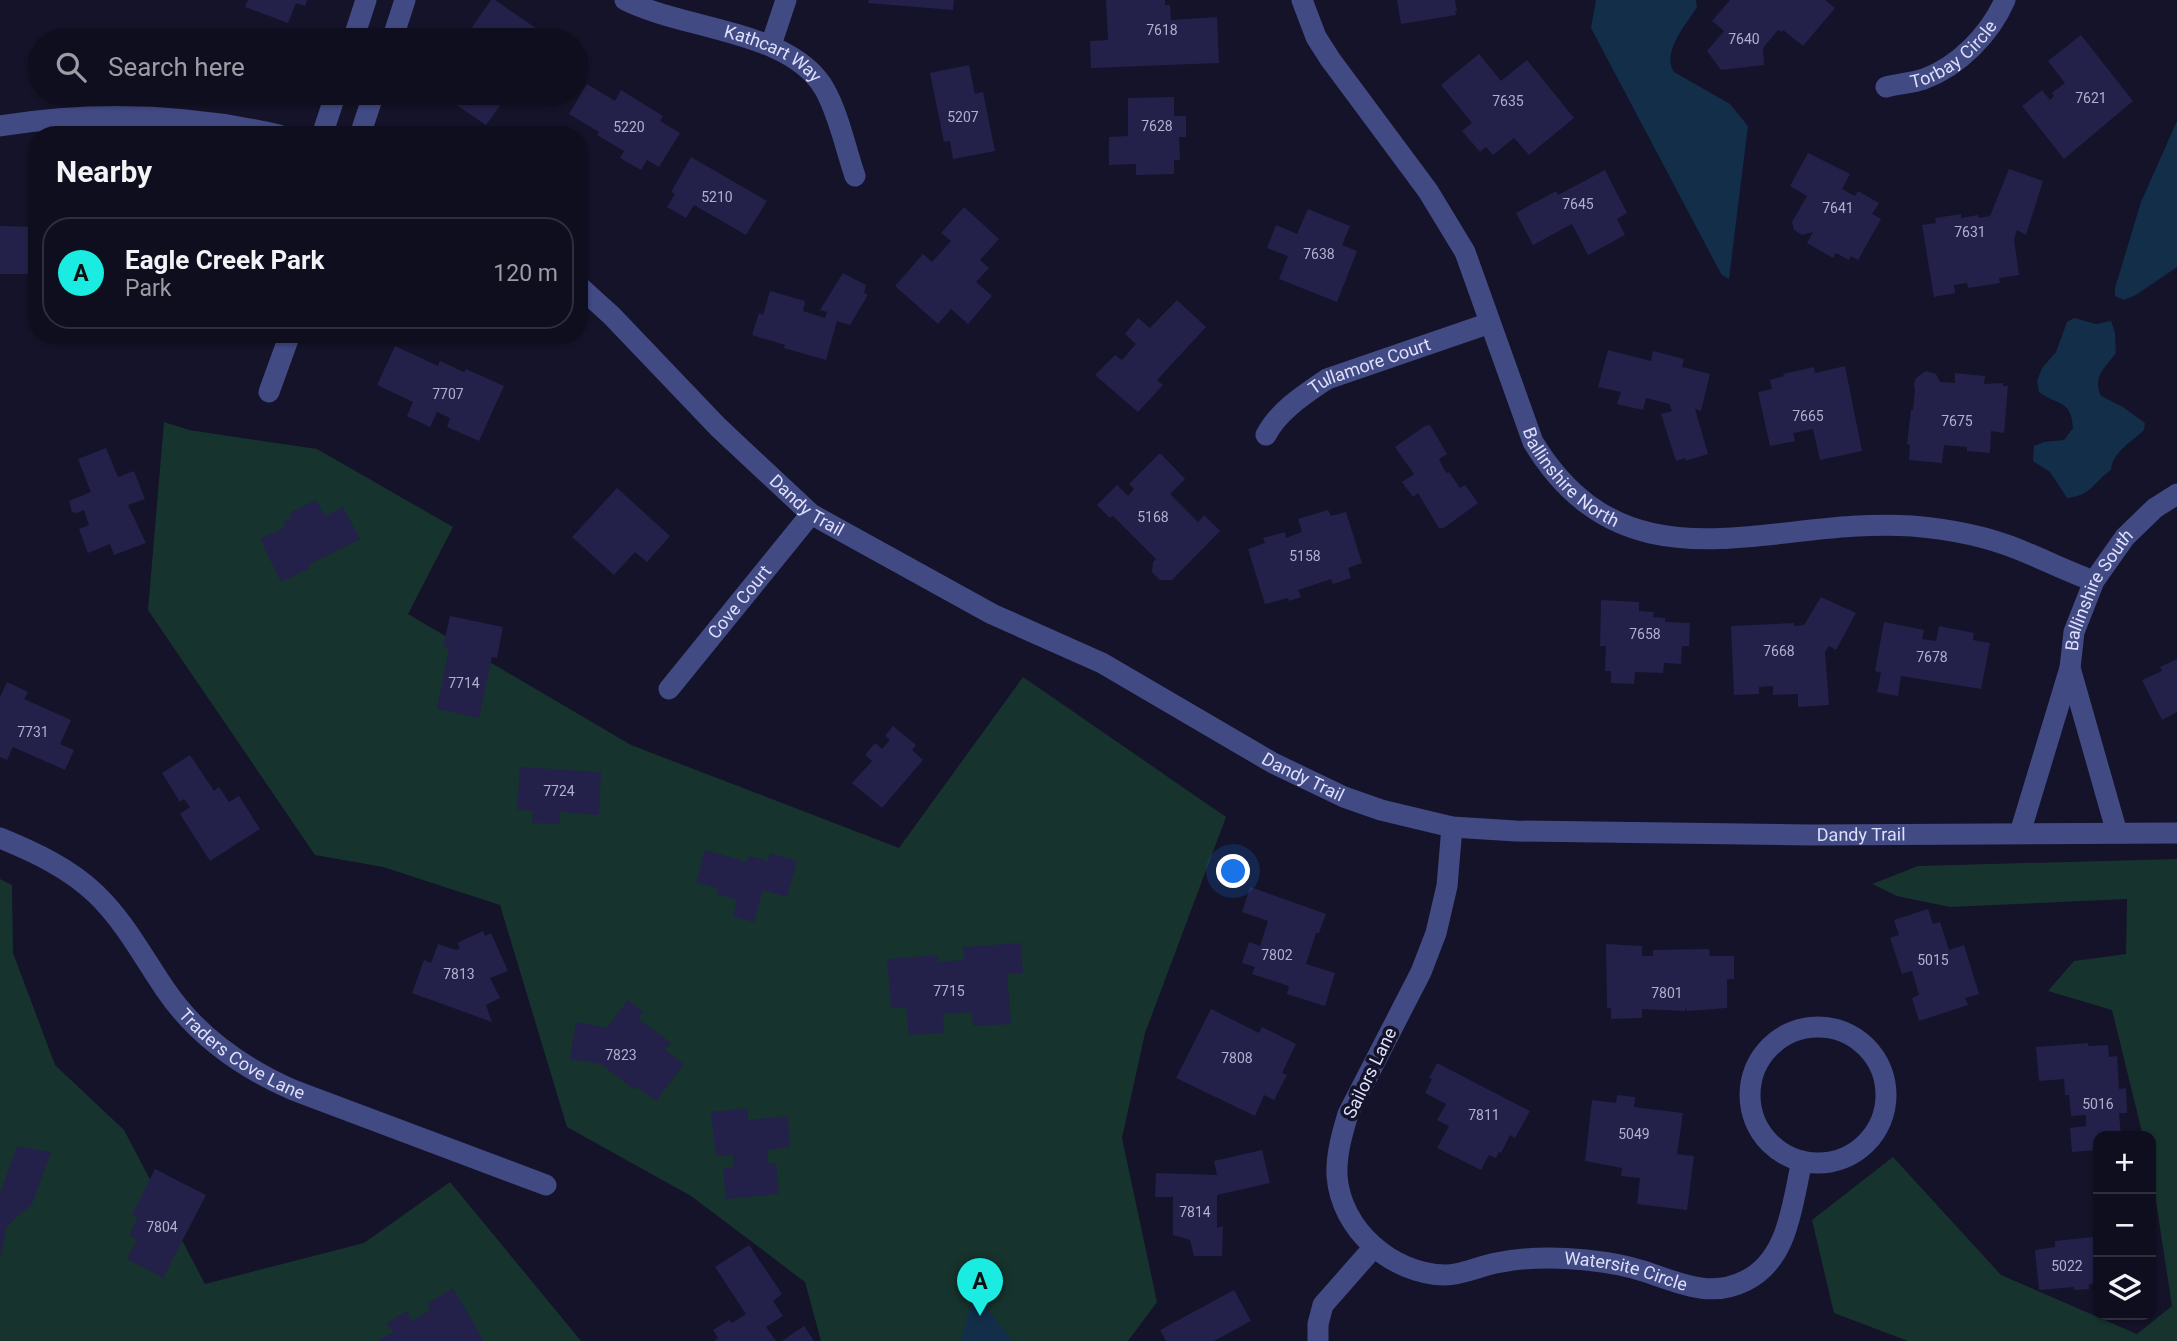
<!DOCTYPE html>
<html lang="en">
<head>
<meta charset="utf-8">
<style>
  :root { --surface:#0f0e1f; --page:#1d1c2c; --text:#f1f3f6; --muted:#9b9ca4; --line:#2f2e3d; --accent:#1bece2 }
  body { margin:0; font-family:Roboto,sans-serif; background:var(--page); color:var(--text) }
  .controls { position:absolute; right:21px; bottom:21px; display:grid; overflow:hidden; border-radius:14px; box-shadow:0 2px 5px #0004 }
  .controls button { width:63px; height:63px; display:grid; place-items:center; padding:0; border:0; border-bottom:2px solid var(--line); background:var(--surface); color:var(--text); font:35px sans-serif }
  .you { position:absolute; left:1234px; top:872px; width:24px; height:24px; margin:-18px; border:5px solid #fff; border-radius:50%; background:#1a73e8; box-shadow:0 0 0 10px #1a73e833 }
  .badge { display:grid; place-items:center; width:46px; height:46px; border-radius:50%; background:var(--accent); color:#111; font-size:23px; font-weight:700 }
  .pin { position:absolute; translate:-50% -58px; filter:drop-shadow(0 2px 4px #0008) }
  .pin::after { content:''; position:absolute; top:37px; width:24px; height:21px; background:inherit; clip-path:polygon(0 0,100% 0,50% 100%) }
  .list { margin:0; padding:0; list-style:none }
  h2 { display:flex; justify-content:space-between; align-items:center; height:91px; margin:0; padding:0 28px; font-size:30px }
  h2 small { font-size:23px; font-weight:400; color:var(--muted) }
  .list li { display:grid; grid-template-columns:46px 1fr auto; gap:21px; align-items:center; box-sizing:border-box; height:112px; margin:0 14px 14px; padding:0 14px; border:2px solid var(--line); border-radius:28px }
  .list b { display:block; font-size:26px; white-space:nowrap }
  .list p { margin:0; font-size:23px; white-space:nowrap; color:var(--muted) }
  .list em { font-size:23px; font-style:normal; color:var(--muted) }
  .icon { flex:none; width:38px; height:38px; fill:none; stroke:currentColor; stroke-width:2; stroke-linecap:round; stroke-linejoin:round }
  .map { position:relative; flex:none; width:2177px; height:1341px; overflow:hidden }
  .search { position:absolute; background:var(--surface); box-shadow:0 2px 5px #0004; left:28px; top:28px; width:560px; height:77px; display:flex; align-items:center; gap:18px; box-sizing:border-box; padding:0 24px; border-radius:38px; color:var(--muted); font-size:26px }
  .panel { position:absolute; background:var(--surface); box-shadow:0 2px 5px #0004; left:28px; top:126px; width:560px; height:217px; border-radius:28px }
  .map>svg:first-child { display:block }
</style>
</head>
<body>
<div class="map">
<svg width="2177" height="1341" viewBox="0 0 2177 1341">
  <rect width="100%" height="100%" fill="#141329"/>
  <path fill="#17332e" d="M164 422 189 430 317 449 453 527 408 614 631 745 899 848 1023 677 1226 817 1145 1033 1122 1138 1157 1302 1128 1341H821L805 1282 691 1196 567 1127 500 905 383 867 315 855 148 610Z
    M2177 859V1341H1908L1834 1313 1812 1220 1893 1157 2001 1275 2137 1334 2172 1306 2151 1169V1136H2143L2112 1010 2048 991 2074 961 2126 954 2127 899 1950 907 1897 896 1872 884 1918 866Z
    M0 879 12 885 13 953 55 1065 124 1130 205 1284 364 1243 450 1182 581 1341H0Z"/>
  <path fill="#122e49" d="M1596 0H1696L1697 7C1687 23 1661 53 1674 72L1730 104 1748 126 1729 279 1722 275 1719 270 1591 28Z
    M2177 121V267L2136 295 2124 300 2115 296V288L2141 202Z
    M2074 318 2096 324 2111 321 2115 333 2116 353C2105 368 2092 377 2101 396L2123 407 2145 423 2144 430C2132 442 2113 451 2111 470 2092 483 2093 495 2067 498L2050 472 2033 461 2034 446 2044 442 2064 440 2073 428C2071 399 2058 406 2039 392L2037 381 2042 368 2056 352 2067 322Z
    M974 1292 1012 1340 1013 1341H961Z"/>
  <path fill="#232149" d="M248 0H307L305 6 296 3 288 23 245 7Z
    M491 0H495L553 40H480L468 33Z
    M869 0H954L953 10 868 3Z
    M1106 0H1165V5H1170L1171 20 1217 17 1219 63 1091 68 1090 41 1108 40Z
    M1397 0H1455L1457 11H1455L1456 15 1401 24Z
    M1730 0H1825L1835 8 1803 46 1783 30 1781 32 1778 30 1763 48 1764 65 1721 70 1707 51 1724 31 1712 21Z
    M2081 35 2133 101 2064 159 2022 106 2042 90 2050 100 2054 96 2052 93 2065 83 2048 61Z
    M1479 54 1501 81 1527 60 1574 118 1529 155 1514 138 1493 155 1486 147 1480 152 1462 131 1472 123 1441 85Z
    M969 65 975 94 983 92 995 151 953 159 950 141 944 142 930 73Z
    M587 84 615 101 621 90 663 116 660 121 680 133 659 167 647 160 641 170 620 158 624 151 597 135 599 132 569 114Z
    M459 93H509L486 125 452 102Z
    M1174 97V116H1186V137H1179L1180 160H1174V174L1136 175V164L1109 165V137L1128 136V98Z
    M1808 153 1850 174 1842 189 1855 196 1858 191 1879 203 1872 214 1881 219 1858 260 1851 256 1849 260 1836 253 1833 258 1807 243 1813 232 1802 235 1794 230 1792 222 1807 196 1790 186Z
    M691 157 767 201 746 235 694 205 686 218 667 207 675 194 671 192Z
    M2009 169 2043 181 2026 235 2017 230 2014 239 2019 275 1999 278 2000 283 1968 288 1967 283 1954 285 1955 293 1934 297 1922 225 1936 223 1935 218 1961 214V218L1978 215 1979 218 1990 216Z
    M1605 170 1627 213 1617 219 1625 235 1588 255 1572 224 1533 245 1516 213 1556 191 1558 195Z
    M964 207 999 239 980 260 989 268 976 282 992 296 968 324 951 309 938 324 895 286 923 254 932 262 951 241 941 233Z
    M1308 209 1350 226 1342 245 1357 251 1337 302 1279 279 1288 256 1267 248 1276 225 1297 234Z
    M0 226 37 227V297H31V274H0Z
    M843 273 866 285 864 293 868 295 850 325 837 321 826 360 784 348 785 345 752 335 759 313 763 315 770 291 805 301 803 311 825 318 827 312 820 310Z
    M1177 300 1206 327 1157 380 1163 385 1138 412 1095 375 1115 355 1122 360 1136 344 1125 334 1138 318 1150 328Z
    M395 346 438 366 440 361 464 372 466 369 504 386 479 441 447 427 450 418 437 412 430 427 407 416 413 402 377 385Z
    M1608 350 1651 361 1653 351 1684 359 1682 367 1710 374 1701 411 1695 409 1708 454 1685 461 1686 458 1676 461 1661 414 1672 411 1669 404 1646 398 1643 410 1617 404 1621 392 1598 387Z
    M1845 366 1862 451 1820 460 1813 429 1793 433 1795 441 1770 446 1758 392 1772 389 1770 380 1784 376 1783 374 1814 367 1815 373Z
    M1926 371 1936 374 1940 382 1955 383V373L1985 376 1984 384 2003 383V386H2008L2004 433 1991 431 1990 453 1967 451V447L1944 445 1942 463 1909 460 1910 445 1907 444 1911 410H1913L1915 390 1914 384 1916 378Z
    M1430 425 1447 454 1439 459 1445 471 1447 473 1449 472 1460 488 1465 485 1478 503 1444 528H1439L1418 493 1413 497 1402 482 1414 474 1395 447 1425 426Z
    M106 448 118 477 134 471 145 499 128 505 146 543 114 555 110 544 88 553 79 529 89 525 84 510 77 513 72 512 69 501 91 492 78 459Z
    M1160 453 1185 479 1170 494 1198 522 1204 515 1220 531 1172 580H1160L1152 572 1153 562 1156 559 1113 516 1110 518 1097 505 1117 485 1128 496 1134 489 1129 484Z
    M617 488 670 536 647 562 635 552 614 575 572 537Z
    M316 500 325 516 343 507 360 539 308 565 310 568 281 582 260 539 285 527 283 522 292 518 289 513Z
    M1328 510 1331 516 1346 512 1362 563 1348 568 1351 578 1333 584 1331 579 1298 590 1301 597 1289 601 1288 598 1265 604 1248 549 1265 543 1263 538 1285 532 1286 538 1302 532 1298 519Z
    M1821 597 1856 613 1836 650 1829 646 1825 652 1829 705 1798 707V694L1773 695V686L1759 687V694L1734 695 1731 626 1794 623V626L1804 625Z
    M1601 600 1639 602V611L1654 612 1653 617 1665 618V622L1690 623 1689 646H1682L1681 664 1664 663 1663 673 1635 672 1634 684 1611 683V671H1605L1606 646H1600Z
    M450 616 503 627 497 658 492 657 479 718 437 709 449 648 443 647Z
    M1884 622 1924 630 1922 639 1936 641 1939 626 1974 633 1973 640 1990 643 1981 689 1901 676 1898 696 1877 692 1881 673 1875 671Z
    M2177 659V712L2162 720 2142 680 2162 671 2160 667Z
    M7 682 28 692 24 699 71 720 60 744 74 750 65 770 13 747 7 760 0 757V697Z
    M893 726 916 745 912 750 923 760 882 808 852 783 872 761 865 755 875 743 882 749 890 740 885 736Z
    M190 755 214 791 219 787 229 802 239 796 260 829 210 861 180 814 190 807 184 799 180 802 162 773Z
    M520 767 601 772 599 815 560 812V824L532 823 533 811 517 809Z
    M705 850 747 862 749 856 768 861 770 853 797 861 787 897 763 890 754 922 733 916 737 900 717 894 718 888 696 882Z
    M1250 887 1326 914 1319 933H1316L1306 964 1335 973 1325 1006 1287 994 1289 986 1252 974 1255 967 1242 963 1249 942 1260 946 1268 921 1242 912Z
    M1928 909 1933 924 1940 922 1949 950 1964 945 1979 994 1965 998 1968 1005 1919 1021 1912 998 1919 995 1912 971 1902 974 1890 938 1899 935 1894 920Z
    M483 931 485 936 491 933 508 971 490 978 500 998 486 1005 492 1022 412 993 424 960 431 963 438 944 456 950 460 948 457 943Z
    M1021 943 1023 973 1007 974 1011 1024 973 1026 972 1012 943 1014 944 1033 909 1035 906 1007 891 1008 887 959 938 955V962L964 960 963 947Z
    M1606 944 1642 946V956H1653V950L1709 949 1710 956H1734V979H1727V1008L1687 1011 1685 1008V1011L1642 1009V1018L1611 1019V1008H1607Z
    M628 1000 643 1012 638 1018 671 1043 665 1050 684 1064 656 1101 637 1087 635 1090 601 1064 570 1059 576 1022 607 1028Z
    M1211 1009 1259 1033 1262 1027 1296 1044 1282 1073 1287 1075 1274 1100 1264 1095 1255 1116 1176 1078Z
    M2088 1043V1046L2108 1045 2109 1057 2117 1056 2119 1089 2126 1088 2127 1113H2119L2121 1136H2098V1150L2072 1152 2070 1128 2086 1126V1115L2071 1116 2069 1095H2065L2064 1079 2039 1081 2036 1047Z
    M1437 1063 1530 1111 1515 1138 1510 1135 1501 1153 1499 1152 1496 1158 1489 1155 1481 1170 1437 1148 1449 1126 1437 1120 1446 1104 1425 1093 1432 1079 1429 1078Z
    M1617 1095 1635 1097 1634 1107 1683 1113 1677 1154 1694 1156 1687 1210 1637 1204 1640 1178 1621 1176 1622 1168 1585 1161 1592 1100 1616 1103Z
    M747 1108 748 1120 788 1116 790 1147 767 1150 768 1164 776 1163 779 1194 726 1199 723 1168 734 1167 733 1155 716 1156 711 1112Z
    M17 1146 51 1152 32 1204 7 1226 0 1258V1194Z
    M1262 1150 1270 1183 1217 1195V1228L1223 1226 1222 1256H1194L1190 1240 1173 1235V1197H1155L1156 1173 1217 1175 1214 1161Z
    M155 1169 206 1195 163 1278 127 1259 137 1240 129 1235 138 1218 132 1215Z
    M2093 1237V1240L2098 1239V1283L2089 1284V1289L2074 1290V1287L2039 1290 2035 1250 2055 1247V1241Z
    M749 1245 782 1294 773 1301 783 1316 766 1327 776 1341H714L718 1338 713 1330 729 1320 732 1323 746 1314 715 1267Z
    M453 1288 484 1341H377L393 1332 387 1323 407 1311 412 1321 431 1310 427 1304Z
    M1234 1290 1251 1321 1214 1341H1166L1160 1330Z
    M804 1326 814 1341H782Z"/>
  <g fill="none" stroke-linecap="round" stroke-linejoin="round">
    <g stroke="#424a84" stroke-width="21">
      <path id="s1" d="M625 0C684 30 792 30 825 90 839 115 846 150 855 176"/>
      <path id="s2" d="M1302 0 1316 37 1330 59 1428 191 1465 252 1533 442C1628 598 1771 516 1912 526 1949 529 1986 536 2020 550 2045 560 2068 572 2094 581"/>
      <path d="M353 40 366 0"/>
      <path d="M392 40 405 0"/>
      <path d="M771 45 786 0"/>
      <path id="s3" d="M1886 87C1898 84 1912 83 1924 79 1959 66 1990 34 2005 0"/>
      <path d="M0 126C93 111 187 114 279 135"/>
      <path d="M322 135 336 93"/>
      <path d="M360 135 374 93"/>
      <path id="s4" d="M579 286 612 316 718 427 811 514 992 614 1102 663 1273 763 1344 797 1381 810 1452 827 1516 831 1810 835 2177 833"/>
      <path d="M269 392 290 334"/>
      <path id="s5" d="M1266 435C1278 411 1305 394 1327 379L1490 323"/>
      <path id="s6" d="M669 689 811 514"/>
      <path id="s7" d="M1452 827 1447 886 1436 933 1421 972 1348 1114C1342 1134 1336 1155 1337 1176 1341 1230 1392 1274 1445 1275 1462 1275 1480 1266 1496 1263 1525 1257 1557 1257 1586 1260 1605 1262 1625 1265 1643 1271 1678 1282 1709 1299 1745 1281 1789 1260 1792 1203 1802 1161"/>
      <path d="M2020 833 2070 668"/>
      <path id="s8" d="M2117 833 2070 668 2074 632 2094 581 2125 537 2155 508 2177 494"/>
      <path id="s9" d="M0 838C34 852 69 868 96 894 125 922 143 957 165 989 196 1035 243 1068 293 1090L546 1185"/>
      <circle cx="1818" cy="1095" r="68"/>
      <path d="M1318 1341V1324L1323 1305 1374 1247"/>
    </g>
  </g>
  <g text-anchor="middle" stroke-width="7" stroke-linejoin="round" paint-order="stroke">
    <g font-size="14" fill="#afb0cf">
      <text x="1162" y="35">7618</text>
      <text x="1744" y="44">7640</text>
      <text x="2091" y="103">7621</text>
      <text x="1508" y="106">7635</text>
      <text x="963" y="122">5207</text>
      <text x="1157" y="131">7628</text>
      <text x="629" y="132">5220</text>
      <text x="717" y="202">5210</text>
      <text x="1578" y="209">7645</text>
      <text x="1838" y="213">7641</text>
      <text x="1970" y="237">7631</text>
      <text x="1319" y="259">7638</text>
      <text x="448" y="399">7707</text>
      <text x="1808" y="421">7665</text>
      <text x="1957" y="426">7675</text>
      <text x="1153" y="522">5168</text>
      <text x="1305" y="561">5158</text>
      <text x="1645" y="639">7658</text>
      <text x="1779" y="656">7668</text>
      <text x="1932" y="662">7678</text>
      <text x="464" y="688">7714</text>
      <text x="33" y="737">7731</text>
      <text x="559" y="796">7724</text>
      <text x="1277" y="960">7802</text>
      <text x="1933" y="965">5015</text>
      <text x="459" y="979">7813</text>
      <text x="949" y="996">7715</text>
      <text x="1667" y="998">7801</text>
      <text x="621" y="1060">7823</text>
      <text x="1237" y="1063">7808</text>
      <text x="2098" y="1109">5016</text>
      <text x="1484" y="1120">7811</text>
      <text x="1634" y="1139">5049</text>
      <text x="1195" y="1217">7814</text>
      <text x="162" y="1232">7804</text>
      <text x="2067" y="1271">5022</text>
    </g>
    <g font-size="18" fill="#dedffc" stroke="#141329">
      <text dy="6" stroke="none"><textPath href="#s3" startOffset="77">Torbay Circle</textPath></text>
      <text dy="6" stroke="none"><textPath href="#s1" startOffset="158">Kathcart Way</textPath></text>
      <text dy="6" stroke="none"><textPath href="#s5" startOffset="128">Tullamore Court</textPath></text>
      <text dy="6" stroke="none"><textPath href="#s2" startOffset="555">Ballinshire North</textPath></text>
      <text dy="6" stroke="none"><textPath href="#s4" startOffset="317">Dandy Trail</textPath></text>
      <text dy="6" stroke="none"><textPath href="#s8" startOffset="256">Ballinshire South</textPath></text>
      <text dy="6" stroke="none"><textPath href="#s6" startOffset="112">Cove Court</textPath></text>
      <text dy="6" stroke="none"><textPath href="#s4" startOffset="884">Dandy Trail</textPath></text>
      <text dy="6" stroke="none"><textPath href="#s4" startOffset="1451">Dandy Trail</textPath></text>
      <text dy="6" stroke="none"><textPath href="#s9" startOffset="332">Traders Cove Lane</textPath></text>
      <text transform="translate(1370 1073) rotate(-64)" y="6">Sailors Lane</text>
      <text dy="6" stroke="none"><textPath href="#s7" startOffset="716">Watersite Circle</textPath></text>
    </g>
  </g>
</svg>
<div class="controls">
<button>+</button>
<button>−</button>
<button><svg class="icon" aria-label="layers" viewBox="0 0 24 24"><path d="M12 4l9 5-9 5-9-5zM3 14l9 5 9-5"/></svg></button>
</div>
<div class="you"></div>
<div class="pin badge" style="left:980px;top:1316px">A</div>
<div class="search"><svg class="icon" aria-label="search" viewBox="0 0 24 24"><circle cx="10" cy="10" r="6"/><path d="M15 15l6 6"/></svg>Search here</div>
<section class="panel">
<h2>Nearby<small></small></h2>
<ul class="list">
<li><span class="badge">A</span><div><b>Eagle Creek Park</b><p>Park</p></div><em>120 m</em></li>
</ul>
</section>
</div>
</body>
</html>
